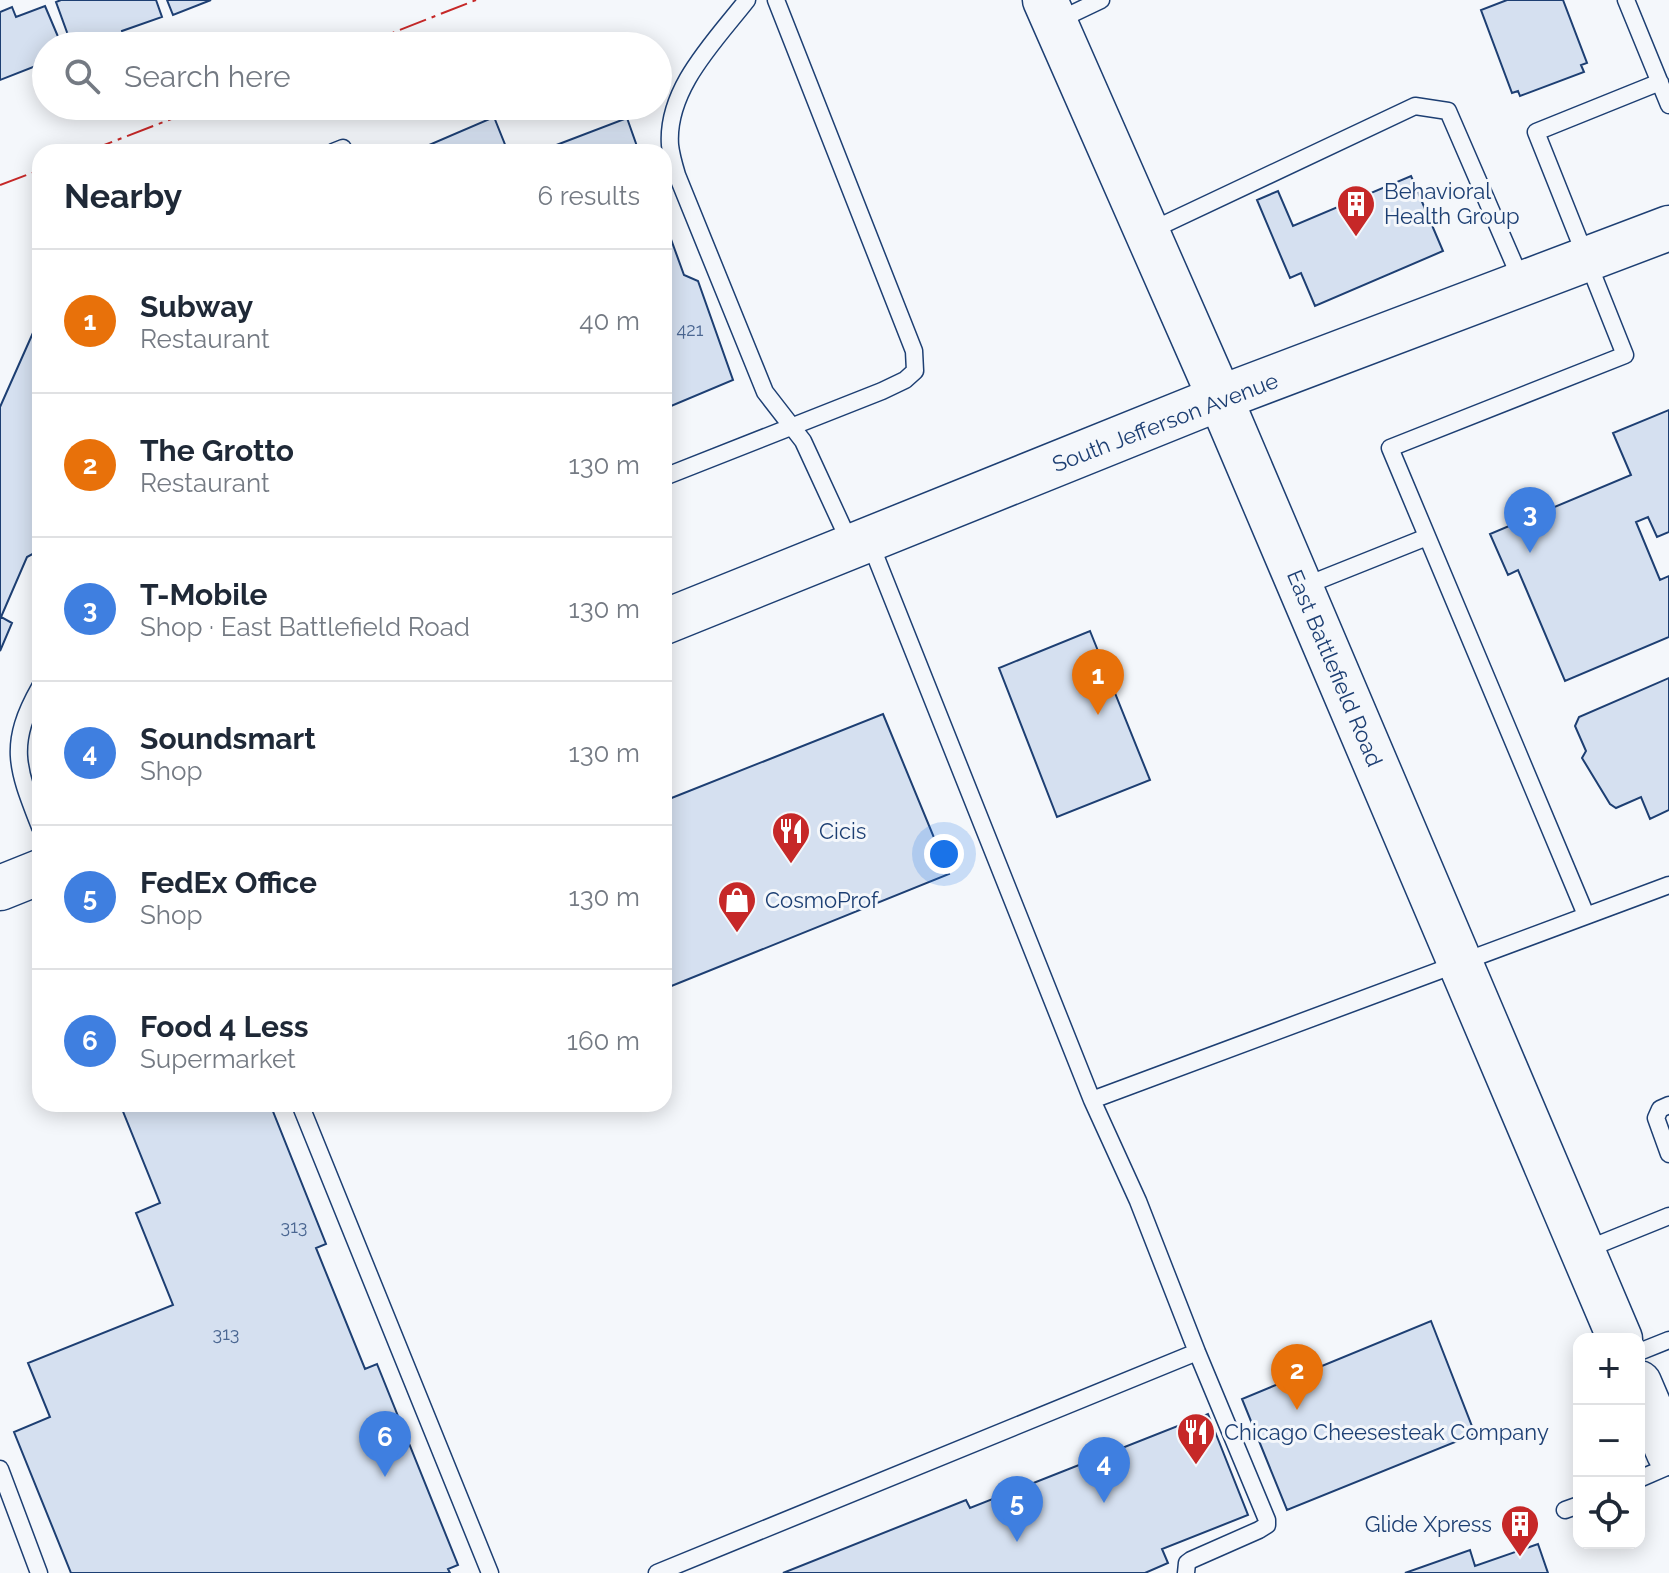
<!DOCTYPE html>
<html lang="en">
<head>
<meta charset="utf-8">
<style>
  :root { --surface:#fff; --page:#f6f6f7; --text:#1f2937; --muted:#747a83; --line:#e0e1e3; --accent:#1a73e8 }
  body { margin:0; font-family:Raleway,sans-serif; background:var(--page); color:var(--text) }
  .controls { position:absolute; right:24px; bottom:24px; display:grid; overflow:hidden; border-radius:16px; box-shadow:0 4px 20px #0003 }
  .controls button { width:72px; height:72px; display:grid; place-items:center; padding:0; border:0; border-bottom:2px solid var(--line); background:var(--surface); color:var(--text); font:40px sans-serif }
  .you { position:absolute; left:944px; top:854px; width:28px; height:28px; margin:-20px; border:6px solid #fff; border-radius:50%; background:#1a73e8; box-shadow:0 0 0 12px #1a73e833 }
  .badge { display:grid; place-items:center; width:52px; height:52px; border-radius:50%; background:var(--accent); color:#fff; font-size:26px; font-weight:700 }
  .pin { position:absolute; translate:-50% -66px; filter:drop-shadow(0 2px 4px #0008) }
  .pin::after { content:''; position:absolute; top:42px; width:28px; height:24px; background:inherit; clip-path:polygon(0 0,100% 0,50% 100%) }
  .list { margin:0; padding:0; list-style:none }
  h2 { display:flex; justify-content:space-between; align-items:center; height:104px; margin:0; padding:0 32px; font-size:34px }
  h2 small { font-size:26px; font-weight:400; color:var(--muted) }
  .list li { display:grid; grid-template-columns:52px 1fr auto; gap:24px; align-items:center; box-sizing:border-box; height:144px; padding:0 32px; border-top:2px solid var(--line) }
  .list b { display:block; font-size:30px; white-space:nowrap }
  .list p { margin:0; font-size:26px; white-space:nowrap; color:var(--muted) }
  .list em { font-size:26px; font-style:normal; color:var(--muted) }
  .icon { flex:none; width:44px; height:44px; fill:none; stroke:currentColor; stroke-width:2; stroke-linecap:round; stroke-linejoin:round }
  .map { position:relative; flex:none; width:1669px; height:1573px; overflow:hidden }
  .search { position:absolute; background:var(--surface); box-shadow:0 4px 20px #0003; left:32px; top:32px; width:640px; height:88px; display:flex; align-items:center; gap:20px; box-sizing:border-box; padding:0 28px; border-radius:44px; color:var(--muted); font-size:30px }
  .panel { position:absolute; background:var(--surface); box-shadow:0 4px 20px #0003; left:32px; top:144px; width:640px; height:968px; border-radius:24px }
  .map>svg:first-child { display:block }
</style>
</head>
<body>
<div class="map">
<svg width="1669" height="1573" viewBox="0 0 1669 1573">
  <rect width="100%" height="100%" fill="#f4f7fb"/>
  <path fill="#d5e0f0" stroke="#1d3f73" stroke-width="2" d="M61 0H156L162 17 122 31 126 46H72L56 2Z
    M167 0H211L173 15Z
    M1507 0H1563L1587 63 1581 65 1584 72 1520 96 1518 91 1512 93 1481 10Z
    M45 6 62 46H46V62L0 80V12L12 7 16 17Z
    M494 117 508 152H424L422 148Z
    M627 118 639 152H538Z
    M1411 176 1443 251 1315 306 1301 273 1290 278 1257 200 1278 191 1293 226Z
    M664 220 684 275 698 281 733 380 664 409Z
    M40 317V550L27 557 1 617 12 623 0 651V407Z
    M1669 410V532L1657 537 1648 517 1636 522 1660 580 1669 576V637L1565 681 1518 570 1508 575 1490 534 1631 475 1613 433Z
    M1090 631 1150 780 1057 817 999 668Z
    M1669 678V810L1650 819 1641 797 1616 808 1610 804 1582 758 1586 751 1575 726 1579 717Z
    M883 714 949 874 664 989V801Z
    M120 1104H270L326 1244 316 1248 365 1369 377 1364 458 1565 448 1569 450 1573H71L14 1432 50 1417 28 1363 173 1305 136 1213 160 1203Z
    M1431 1321 1475 1434 1287 1510 1242 1399Z
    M1208 1414 1248 1515 1162 1549 1168 1563 1145 1573H783L966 1500 970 1508Z
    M1538 1544 1548 1573H1405L1470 1550 1475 1566Z"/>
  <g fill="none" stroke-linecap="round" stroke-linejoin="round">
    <g stroke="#1d3f73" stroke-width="19">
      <path id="lane" d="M747 0C715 41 666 89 670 145 671 155 674 165 677 175L765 392 803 441 851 545
        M1626 0 1669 105
        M1057 21 1101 0
        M333 152 343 148 344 152
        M1150 231 1415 106 1448 111 1522 282
        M664 477 882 391 905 380 915 371 914 351 776 0
        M869 540 1092 1100 1669 885
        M1302 587 1427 537
        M40 687C7 745 17 768 40 827
        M1586 915 1390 448 1625 355 1536 132 1660 82
        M1092 1100 1138 1201 1197 1352 1267 1520V1525L1259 1530 1191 1560 1187 1563 1186 1573
        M300 1104 490 1573
        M1669 1105 1660 1109 1656 1118 1669 1154
        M1585 1250 1669 1216
        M1639 1352 1669 1340
        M0 1469 39 1573
        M1639 1479 1669 1466
        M1565 1510 1579 1505
        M657 1573 1197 1352"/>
    </g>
    <g stroke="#1d3f73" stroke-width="47">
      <path id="secondary" d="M664 622 1220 398 1669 228
        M0 888 40 872"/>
    </g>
    <g stroke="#1d3f73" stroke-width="47">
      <path id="primary" d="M1045 0 1220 398 1620 1339
        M1639 1383 1669 1453"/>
    </g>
    <use href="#lane" stroke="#f4f7fb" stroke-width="16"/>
    <use href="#secondary" stroke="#f4f7fb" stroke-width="44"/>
    <use href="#primary" stroke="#f4f7fb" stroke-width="44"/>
    <path stroke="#c62828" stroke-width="2" stroke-dasharray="28 6 4 6" stroke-linecap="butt" d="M359 46 476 0
      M86 152 205 106
      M0 185 40 170"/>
  </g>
  <defs>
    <g id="building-pin" transform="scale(2)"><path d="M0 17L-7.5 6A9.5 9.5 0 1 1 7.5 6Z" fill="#c62828" stroke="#f4f7fb"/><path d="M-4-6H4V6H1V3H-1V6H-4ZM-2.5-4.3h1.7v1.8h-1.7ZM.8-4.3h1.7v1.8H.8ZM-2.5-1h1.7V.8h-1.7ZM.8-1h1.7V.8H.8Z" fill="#fff"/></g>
    <g id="restaurant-pin" transform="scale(2)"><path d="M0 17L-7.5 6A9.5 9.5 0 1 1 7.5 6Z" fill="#c62828" stroke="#f4f7fb"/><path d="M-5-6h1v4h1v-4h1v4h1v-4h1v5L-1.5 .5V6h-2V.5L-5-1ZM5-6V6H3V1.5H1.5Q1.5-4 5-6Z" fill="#fff"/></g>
    <g id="shop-pin" transform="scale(2)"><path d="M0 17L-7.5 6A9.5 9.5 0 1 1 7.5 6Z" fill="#c62828" stroke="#f4f7fb"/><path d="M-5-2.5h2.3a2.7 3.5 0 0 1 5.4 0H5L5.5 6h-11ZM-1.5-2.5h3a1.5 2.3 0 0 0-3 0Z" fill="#fff"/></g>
  </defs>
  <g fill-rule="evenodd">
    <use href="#building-pin" x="1356" y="204"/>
    <use href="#restaurant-pin" x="791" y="831"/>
    <use href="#shop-pin" x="737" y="900"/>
    <use href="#restaurant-pin" x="1196" y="1432"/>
    <use href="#building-pin" x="1520" y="1524"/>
  </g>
  <g text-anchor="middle" stroke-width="6" stroke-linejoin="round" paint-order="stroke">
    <g font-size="18" fill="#4b6792">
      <text x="690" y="336">421</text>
      <text x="294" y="1233">313</text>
      <text x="226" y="1340">313</text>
    </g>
    <g font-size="22" fill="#1d3f73" stroke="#f4f7fb" text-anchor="start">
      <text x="1384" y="199">Behavioral<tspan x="1384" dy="25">Health Group</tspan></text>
      <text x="819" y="839">Cicis</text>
      <text x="765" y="908">CosmoProf</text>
      <text x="1224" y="1440">Chicago Cheesesteak Company</text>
      <text x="1492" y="1532" text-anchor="end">Glide Xpress</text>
    </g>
    <g font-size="22" fill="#1d3f73" stroke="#f4f7fb">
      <text transform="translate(1165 422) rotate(-21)" y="8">South Jefferson Avenue</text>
      <text transform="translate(1335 668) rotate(67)" y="8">East Battlefield Road</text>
    </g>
  </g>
</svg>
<div class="controls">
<button>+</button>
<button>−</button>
<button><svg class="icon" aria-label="locate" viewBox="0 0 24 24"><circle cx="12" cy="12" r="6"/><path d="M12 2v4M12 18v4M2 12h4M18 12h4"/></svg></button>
</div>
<div class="you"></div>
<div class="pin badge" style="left:1098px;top:715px;background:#e8710a">1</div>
<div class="pin badge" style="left:1297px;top:1410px;background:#e8710a">2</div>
<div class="pin badge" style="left:1530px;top:553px;background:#3f7fe0">3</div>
<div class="pin badge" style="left:1104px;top:1503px;background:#3f7fe0">4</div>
<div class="pin badge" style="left:1017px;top:1542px;background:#3f7fe0">5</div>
<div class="pin badge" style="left:385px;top:1477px;background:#3f7fe0">6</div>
<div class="search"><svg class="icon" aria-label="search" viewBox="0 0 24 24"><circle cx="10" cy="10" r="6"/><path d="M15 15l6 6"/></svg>Search here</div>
<section class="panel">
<h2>Nearby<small>6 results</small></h2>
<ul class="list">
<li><span class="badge" style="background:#e8710a">1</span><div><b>Subway</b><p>Restaurant</p></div><em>40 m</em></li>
<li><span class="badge" style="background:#e8710a">2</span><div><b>The Grotto</b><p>Restaurant</p></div><em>130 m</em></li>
<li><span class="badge" style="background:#3f7fe0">3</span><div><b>T-Mobile</b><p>Shop · East Battlefield Road</p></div><em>130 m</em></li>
<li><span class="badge" style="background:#3f7fe0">4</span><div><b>Soundsmart</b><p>Shop</p></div><em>130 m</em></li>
<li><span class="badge" style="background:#3f7fe0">5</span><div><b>FedEx Office</b><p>Shop</p></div><em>130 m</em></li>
<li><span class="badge" style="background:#3f7fe0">6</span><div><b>Food 4 Less</b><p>Supermarket</p></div><em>160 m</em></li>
</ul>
</section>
</div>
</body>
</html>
